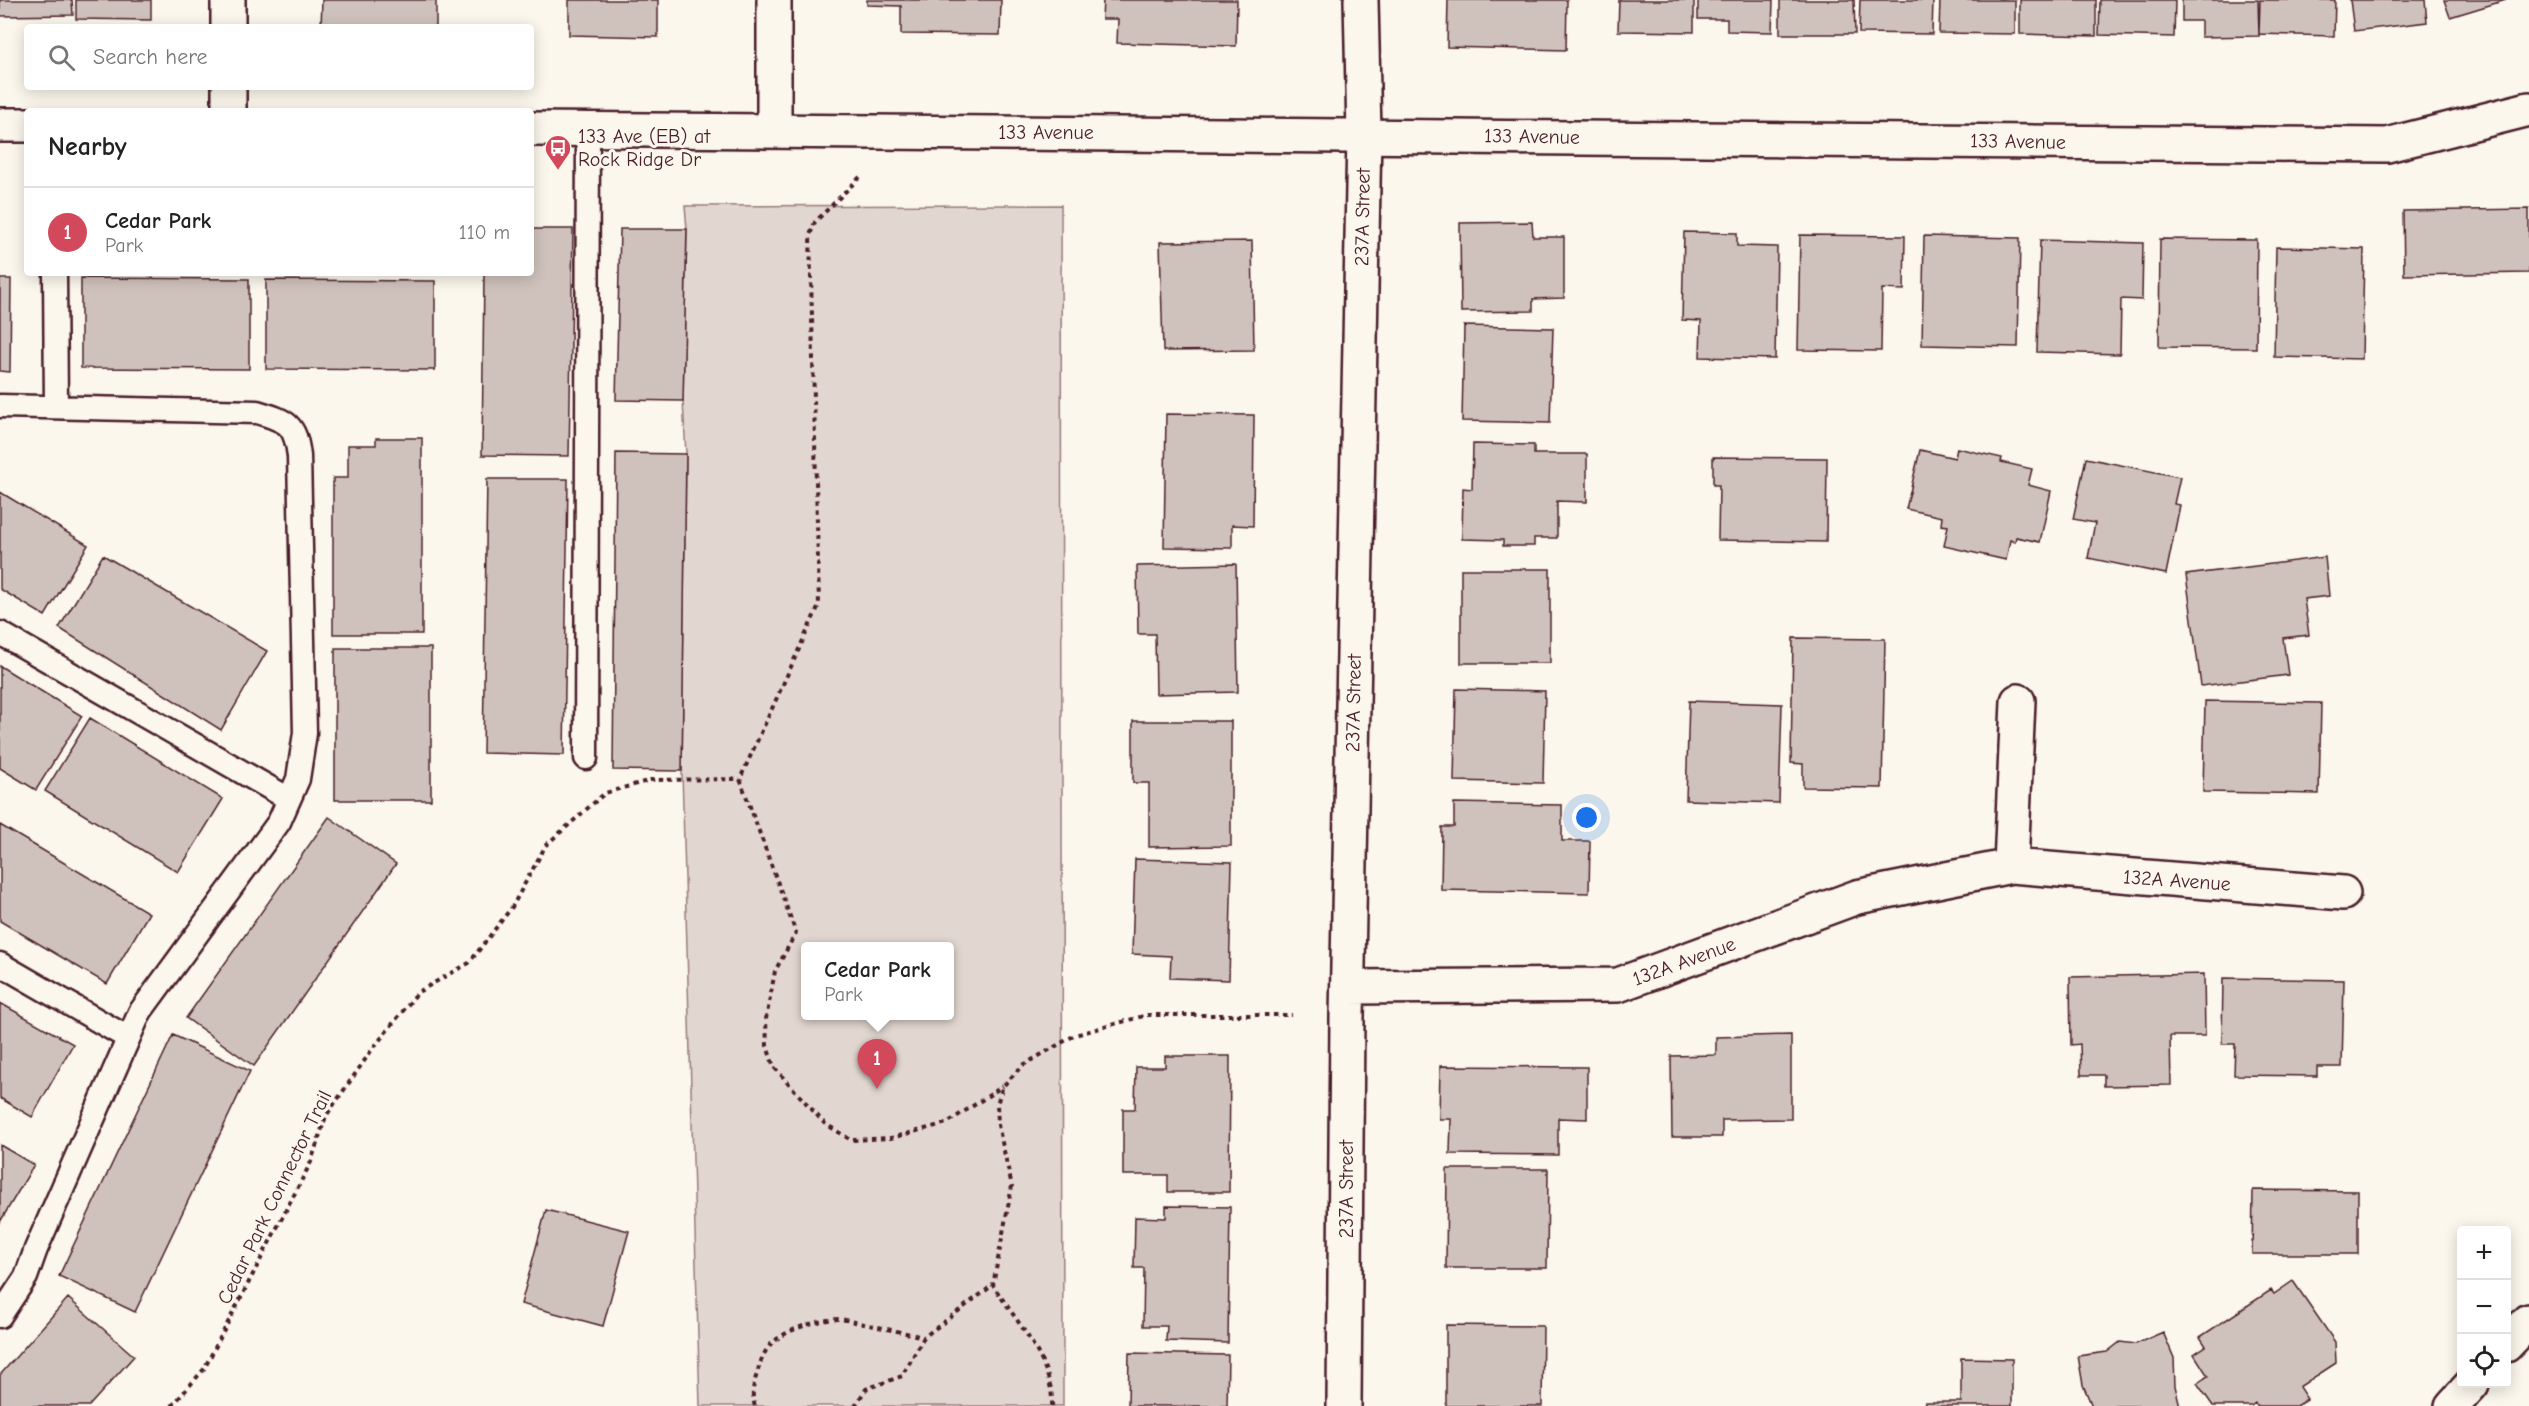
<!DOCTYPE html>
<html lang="en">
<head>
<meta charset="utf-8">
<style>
  :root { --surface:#fff; --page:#f6f6f6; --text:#222; --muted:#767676; --line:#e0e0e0; --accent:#d1495b }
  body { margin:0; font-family:"Comic Neue",sans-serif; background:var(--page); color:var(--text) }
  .controls { position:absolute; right:18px; bottom:18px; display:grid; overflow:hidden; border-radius:6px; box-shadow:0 3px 15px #0003 }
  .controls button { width:54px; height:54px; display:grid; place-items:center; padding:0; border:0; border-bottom:2px solid var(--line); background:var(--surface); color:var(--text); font:30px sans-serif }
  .you { position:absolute; left:1587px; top:818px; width:21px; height:21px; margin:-15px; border:4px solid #fff; border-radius:50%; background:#1a73e8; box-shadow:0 0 0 9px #1a73e833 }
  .badge { display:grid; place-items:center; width:39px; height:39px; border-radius:50%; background:var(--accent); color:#fff; font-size:20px; font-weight:700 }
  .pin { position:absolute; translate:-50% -50px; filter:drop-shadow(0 2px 3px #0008) }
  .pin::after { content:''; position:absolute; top:32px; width:21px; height:18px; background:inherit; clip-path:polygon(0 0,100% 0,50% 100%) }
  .popup { position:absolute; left:801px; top:942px; width:153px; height:78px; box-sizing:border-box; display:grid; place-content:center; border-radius:6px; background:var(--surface); filter:drop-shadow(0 2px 4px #0005); font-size:20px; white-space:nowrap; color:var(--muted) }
  .popup b { font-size:22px; color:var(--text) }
  .popup::after { content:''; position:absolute; left:50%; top:100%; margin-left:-12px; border:12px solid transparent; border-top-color:var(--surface) }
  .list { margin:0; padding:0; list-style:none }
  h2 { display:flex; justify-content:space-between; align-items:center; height:78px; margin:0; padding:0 24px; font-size:26px }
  h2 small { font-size:20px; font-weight:400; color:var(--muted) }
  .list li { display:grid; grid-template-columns:39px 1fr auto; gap:18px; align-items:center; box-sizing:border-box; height:90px; padding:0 24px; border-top:2px solid var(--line) }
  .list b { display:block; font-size:22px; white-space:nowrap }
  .list p { margin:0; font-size:20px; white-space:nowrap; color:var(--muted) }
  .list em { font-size:20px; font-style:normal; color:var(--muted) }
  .icon { flex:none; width:33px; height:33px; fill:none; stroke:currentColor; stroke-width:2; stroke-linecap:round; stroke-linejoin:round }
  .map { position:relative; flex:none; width:2529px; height:1406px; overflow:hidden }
  .search { position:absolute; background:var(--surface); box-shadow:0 3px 15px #0003; left:24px; top:24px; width:510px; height:66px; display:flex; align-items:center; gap:15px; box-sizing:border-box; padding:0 21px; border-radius:6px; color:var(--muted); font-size:22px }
  .panel { position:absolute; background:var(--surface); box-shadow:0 3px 15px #0003; left:24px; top:108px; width:510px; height:168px; border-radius:6px }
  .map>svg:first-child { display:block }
</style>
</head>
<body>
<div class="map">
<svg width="2529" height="1406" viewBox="0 0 2529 1406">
  <rect width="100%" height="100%" fill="#fbf7ec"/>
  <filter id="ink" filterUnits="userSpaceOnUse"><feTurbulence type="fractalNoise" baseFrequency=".0167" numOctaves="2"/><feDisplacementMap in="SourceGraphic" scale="12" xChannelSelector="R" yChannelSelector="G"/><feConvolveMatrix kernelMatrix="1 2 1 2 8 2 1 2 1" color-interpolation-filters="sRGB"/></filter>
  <g filter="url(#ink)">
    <path fill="#e2d7d0" stroke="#967b7e" stroke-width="1.5" fill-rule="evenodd" d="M1061 205 1063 1406H700L682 771 686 454 683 401 687 229 685 206ZM805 946H949V1016H805Z"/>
    <path fill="#cfc2bc" stroke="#4a1f2b" stroke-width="1.5" d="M0 0H72L73 15 0 16Z
      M76 0H151V20L76 19Z
      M322 0H436V27H321Z
      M569 0H658V37L569 35Z
      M867 0H1001L1000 35 901 34V6L867 5Z
      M1103 0H1237L1236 46 1117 43 1118 19H1102Z
      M1448 0H1567L1566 50 1447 47Z
      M1619 0H1694V32L1618 31Z
      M1698 0H1773L1772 32 1727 31V19H1698Z
      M1780 0H1854L1855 34H1780Z
      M1860 0H1933L1932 34 1859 33Z
      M1940 0H2015V34L1939 33Z
      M2020 0H2096V36L2020 34Z
      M2100 0H2175L2174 37 2099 35Z
      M2182 0H2258L2259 36 2201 37V21H2182Z
      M2260 0H2335L2334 36 2259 34Z
      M2350 0H2425L2427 22 2354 31Z
      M2444 0H2506L2450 17Z
      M2529 209V273L2404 275 2403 211Z
      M1532 222 1533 237H1564V298L1533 299V311L1461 312 1460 223Z
      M531 229H573L569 456 482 455 484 273H531Z
      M620 229H687L683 401 616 400Z
      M1684 232 1737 233V246L1777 247 1775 359 1700 357 1701 321 1682 320Z
      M1800 235 1905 236 1904 290 1882 289 1881 351 1798 350Z
      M1924 236 2020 238 2018 347 1922 345Z
      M2160 239 2257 240 2256 348 2159 347Z
      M2040 240 2143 243 2142 300 2121 299 2120 354 2037 352Z
      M1252 241 1254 350 1163 351 1160 242Z
      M2276 247 2364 249 2362 359 2274 357Z
      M81 278 249 279V369L81 368Z
      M0 279H11L10 372 0 371Z
      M266 280 435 281V370L266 369Z
      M1464 326 1553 328 1550 423 1462 421Z
      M1166 414 1254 415 1253 526 1232 525V548L1164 547Z
      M376 438H422V634H333V478H348V445H376Z
      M1473 444 1534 445V454H1587V502L1557 501V538H1534V546H1503V540L1462 539 1463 488 1472 489Z
      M1957 448 2002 458 2001 462 2032 469 2028 485 2051 491 2040 542 2016 537 2015 542 2010 540 2006 560 1944 546 1948 526 1941 525 1942 517 1906 509 1920 450 1955 458Z
      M616 453 686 454 682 771 613 770Z
      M1713 457 1827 458 1826 542 1718 540 1719 485H1713Z
      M2086 458 2180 477 2174 504 2180 505 2166 574 2088 558 2095 523 2073 519Z
      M487 479H568L564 755 483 753Z
      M0 492 88 545 45 616 0 589Z
      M103 555 267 651 221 730 59 628Z
      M2325 557 2329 596 2304 599 2309 635 2283 638 2288 675 2201 686 2186 575Z
      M1236 564 1238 692 1156 694 1155 634H1138L1137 566Z
      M1461 569H1550V663H1461Z
      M1793 638 1885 639 1882 788 1803 787V764L1791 763Z
      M335 648H431V800H335Z
      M0 666 82 716 36 790 0 768Z
      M1456 689 1545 691 1543 783 1454 781Z
      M1689 701 1782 704 1779 803 1686 800Z
      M2205 701 2321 703 2319 794 2203 792Z
      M90 718 223 799 178 872 45 791Z
      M1133 721H1231V846L1149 847V783H1133Z
      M1454 803 1562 805V841H1590L1589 893 1441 890 1442 827H1454Z
      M329 817 396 864 254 1066 186 1018Z
      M0 825 149 913 107 984 0 921Z
      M1135 859 1232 862 1229 980 1170 978 1171 956 1132 954Z
      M2204 974 2205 1036H2170L2171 1085 2104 1086V1075H2081L2080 1044 2071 1045 2070 977Z
      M2223 978 2344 980 2342 1067H2317V1076L2234 1075 2235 1044H2222Z
      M0 1003 73 1044 32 1117 0 1098Z
      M173 1035 250 1071 135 1312 59 1276Z
      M1791 1035V1119L1722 1120V1137H1672L1671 1056 1716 1055V1037Z
      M1165 1056H1230L1229 1192H1168V1175H1123V1109H1135L1136 1067H1165Z
      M1440 1066 1587 1067V1119L1558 1118V1155L1450 1154 1451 1119H1439Z
      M0 1145 34 1165 0 1222Z
      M1447 1169H1548L1547 1268H1446Z
      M2253 1190 2358 1191V1254H2252Z
      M1166 1206 1230 1207 1228 1343 1166 1341 1167 1326H1143L1144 1268H1134L1135 1217 1166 1218Z
      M546 1210 629 1231 603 1326 521 1304Z
      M2293 1281 2335 1342 2336 1363 2299 1387 2307 1399 2296 1406H2257L2255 1403 2251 1406H2213L2197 1383 2208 1376 2194 1354 2206 1346 2200 1337 2271 1290 2274 1294Z
      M68 1298 134 1356 89 1406H0V1375Z
      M1446 1325 1543 1326 1542 1406H1446Z
      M2163 1332 2174 1358 2175 1386 2180 1406H2092L2083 1385 2078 1356 2107 1352 2120 1342 2136 1344Z
      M1129 1353 1228 1355 1227 1406H1128Z
      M1961 1358 2012 1359V1406H1925V1402H1961Z"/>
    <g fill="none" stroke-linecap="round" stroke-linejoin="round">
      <g stroke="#4a1f2b" stroke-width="27">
        <path id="lane" d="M55 273 56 407
          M0 406 257 412C288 421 295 424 299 456L305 733 298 779 279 822 140 1012 36 1249 26 1277 0 1316
          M0 633 289 799
          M586 758 588 129
          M0 964 128 1038"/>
      </g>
      <g stroke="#4a1f2b" stroke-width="38">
        <path id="street" d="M228 0V27
          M229 87V111
          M774 130V0
          M2011 866 2018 701
          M1348 987 1618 985 1857 897 2011 866 2343 893
          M2506 1345 2529 1321
          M1344 1406 1347 1017 1364 134 1361 0
          M2452 1406 2472 1384"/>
      </g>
      <g stroke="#4a1f2b" stroke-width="38">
        <path id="secondary" d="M0 125H27
          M531 129 2387 145 2529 109"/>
      </g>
      <path stroke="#4a1f2b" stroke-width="4" stroke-dasharray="4.5 4.5" stroke-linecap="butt" d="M860 177 815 222 810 235 819 605 740 779 796 933 775 971 766 1019 767 1046 774 1067 824 1123 851 1140 891 1138 947 1123 1003 1086
        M172 1406 204 1369 311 1162 326 1116 371 1051 418 992 469 963 512 907 546 845 605 793 651 780 740 779
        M755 1406C751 1395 753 1385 757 1374 760 1363 763 1353 771 1344 786 1329 820 1319 841 1319L924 1337
        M855 1406 866 1389 902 1376 924 1337 993 1285
        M1052 1406C1054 1362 1015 1320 993 1285L1012 1186 998 1125 997 1104 1003 1086 1023 1065 1075 1035 1147 1015H1292"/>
      <use href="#lane" stroke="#fbf7ec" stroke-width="22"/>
      <use href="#street" stroke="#fbf7ec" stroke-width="33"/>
      <use href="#secondary" stroke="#fbf7ec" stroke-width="33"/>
    </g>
  </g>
  <defs>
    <g id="bus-pin" transform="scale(1.35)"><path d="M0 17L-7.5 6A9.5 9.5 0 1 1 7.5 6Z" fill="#d1495b" stroke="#fbf7ec"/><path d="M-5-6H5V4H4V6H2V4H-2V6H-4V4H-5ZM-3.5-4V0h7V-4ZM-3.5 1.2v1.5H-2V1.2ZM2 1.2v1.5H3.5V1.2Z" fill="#fff"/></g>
  </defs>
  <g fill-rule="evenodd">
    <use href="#bus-pin" x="558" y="148"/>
  </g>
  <g text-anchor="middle" stroke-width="6" stroke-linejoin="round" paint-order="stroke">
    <g font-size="20" fill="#4a1f2b" stroke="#fbf7ec">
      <text x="1046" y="139">133 Avenue</text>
      <text transform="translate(1532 136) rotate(1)" y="7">133 Avenue</text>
      <text transform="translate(2018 141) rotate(1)" y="7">133 Avenue</text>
      <text transform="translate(1362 217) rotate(-89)" y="7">237A Street</text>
      <text transform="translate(1353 703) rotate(-89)" y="7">237A Street</text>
      <text transform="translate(2177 880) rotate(4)" y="7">132A Avenue</text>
      <text transform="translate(1684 961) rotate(-20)" y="7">132A Avenue</text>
      <text transform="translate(1346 1189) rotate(-90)" y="7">237A Street</text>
      <text transform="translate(274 1197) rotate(-64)" y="7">Cedar Park Connector Trail</text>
    </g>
    <g font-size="20" fill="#4a1f2b" stroke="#fbf7ec" text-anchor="start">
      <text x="578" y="143">133 Ave (EB) at<tspan x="578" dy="23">Rock Ridge Dr</tspan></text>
    </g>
  </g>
</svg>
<div class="controls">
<button>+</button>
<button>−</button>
<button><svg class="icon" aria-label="locate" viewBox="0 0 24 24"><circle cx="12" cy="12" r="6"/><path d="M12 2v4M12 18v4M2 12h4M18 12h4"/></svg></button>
</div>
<div class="you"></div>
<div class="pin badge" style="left:877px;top:1089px">1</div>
<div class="popup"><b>Cedar Park</b>Park</div>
<div class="search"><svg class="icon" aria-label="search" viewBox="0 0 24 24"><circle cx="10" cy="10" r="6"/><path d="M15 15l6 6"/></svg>Search here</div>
<section class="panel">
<h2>Nearby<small></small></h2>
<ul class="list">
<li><span class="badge">1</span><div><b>Cedar Park</b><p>Park</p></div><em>110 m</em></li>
</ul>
</section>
</div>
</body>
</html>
